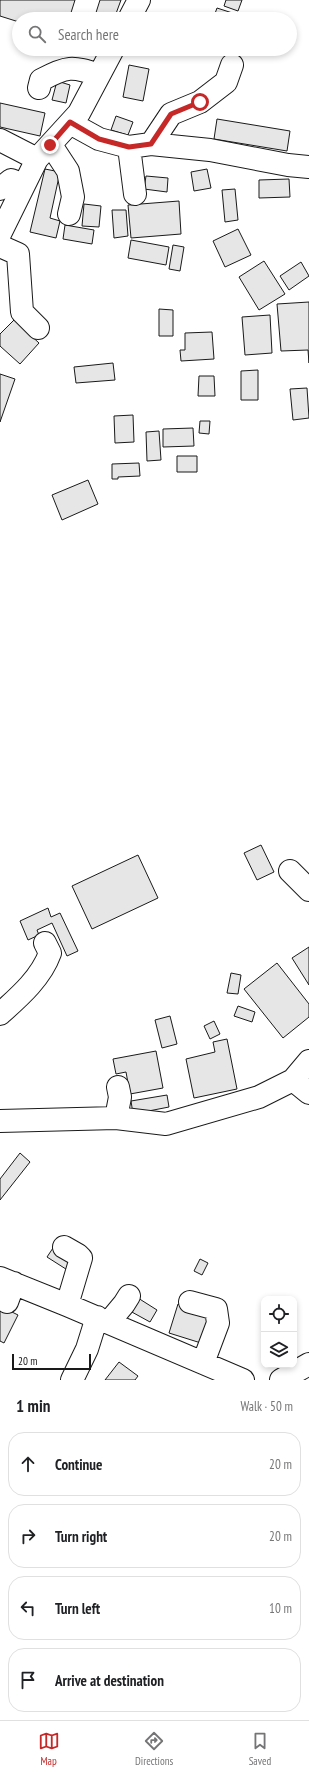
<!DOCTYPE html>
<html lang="en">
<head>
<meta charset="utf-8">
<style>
  :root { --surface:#fff; --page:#f6f6f6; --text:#202124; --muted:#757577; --line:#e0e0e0; --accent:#c62828 }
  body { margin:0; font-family:"PT Sans Narrow",sans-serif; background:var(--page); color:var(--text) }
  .controls { position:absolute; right:12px; bottom:12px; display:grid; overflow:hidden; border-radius:8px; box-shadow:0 2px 6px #0003 }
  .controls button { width:36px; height:36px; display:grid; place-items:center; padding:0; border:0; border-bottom:1px solid var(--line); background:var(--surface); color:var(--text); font:20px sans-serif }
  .scale { position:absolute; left:12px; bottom:10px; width:79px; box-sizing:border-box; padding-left:4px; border:2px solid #1a1a1a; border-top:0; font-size:11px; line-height:14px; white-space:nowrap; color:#1a1a1a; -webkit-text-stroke:3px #fff; paint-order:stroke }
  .stop { position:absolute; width:12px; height:12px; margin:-9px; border:3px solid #c62828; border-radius:50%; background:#fff }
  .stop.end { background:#c62828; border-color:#fff; box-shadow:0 1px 4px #0008 }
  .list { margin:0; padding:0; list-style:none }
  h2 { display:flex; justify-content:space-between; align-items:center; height:52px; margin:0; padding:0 16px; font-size:17px }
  h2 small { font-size:13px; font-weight:400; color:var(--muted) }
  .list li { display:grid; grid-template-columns:26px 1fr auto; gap:12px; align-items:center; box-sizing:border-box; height:64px; margin:0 8px 8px; padding:0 8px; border:1px solid var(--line); border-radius:16px }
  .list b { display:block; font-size:15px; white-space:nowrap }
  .list em { font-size:13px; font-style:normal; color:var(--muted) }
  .icon { flex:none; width:22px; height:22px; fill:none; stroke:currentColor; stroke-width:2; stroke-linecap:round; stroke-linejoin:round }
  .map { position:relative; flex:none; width:309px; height:1380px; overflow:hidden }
  .search { position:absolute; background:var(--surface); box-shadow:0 2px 6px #0003; left:12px; right:12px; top:12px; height:44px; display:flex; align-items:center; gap:10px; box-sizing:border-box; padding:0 14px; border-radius:22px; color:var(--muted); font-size:15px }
  .sheet { height:340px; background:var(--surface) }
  nav { display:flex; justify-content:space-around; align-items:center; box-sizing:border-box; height:56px; border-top:1px solid var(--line); background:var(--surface); font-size:11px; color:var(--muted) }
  nav a { display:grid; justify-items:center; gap:2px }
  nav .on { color:var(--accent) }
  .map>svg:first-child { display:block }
</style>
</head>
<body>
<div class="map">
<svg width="309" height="1380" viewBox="0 0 309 1380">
  <rect width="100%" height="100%" fill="#fff"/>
  <path fill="#e6e6e6" stroke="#1a1a1a" d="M0 0H75L69 19H19V22L0 16Z
    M100 0H121L114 19H94Z
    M226 0H242L238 11 224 6Z
    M217 8 251 19H213Z
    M234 49H252L250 54Z
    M129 65 149 69 143 101 123 97Z
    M57 81 70 85 66 103 52 100Z
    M0 103 45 113 40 136 0 127Z
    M116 116 133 122 128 135 111 130Z
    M217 119 290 131 287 151 214 139Z
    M45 169 60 172 50 218 60 221 56 238 30 232Z
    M207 169 211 188 194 191 191 172Z
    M146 176 168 178 167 192 144 189Z
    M289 179 290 197 259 198V180Z
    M235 189 238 220 225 222 222 190Z
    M179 201 181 234 131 238 128 205Z
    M84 204 101 206 99 227 82 226Z
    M112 210H126L128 236 114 238Z
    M65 225 94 230 92 244 63 239Z
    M238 229 251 255 225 267 213 241Z
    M131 240 169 247 166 265 128 258Z
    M173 245 184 247 180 271 169 269Z
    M264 261 285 294 259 310 239 277Z
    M301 262 309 276 289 290 280 276Z
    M309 302V363L308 350 281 351 277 304Z
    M159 309 173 310V336H159Z
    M270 315 272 353 245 355 242 317Z
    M14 320 39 343 20 364 0 346V334Z
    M212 332 214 359 181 361 180 350H185V333Z
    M113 363 115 380 76 383 74 367Z
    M258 370V400H241V371Z
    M0 374 15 379 0 422Z
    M199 376H214L215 396H198Z
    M307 388 309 418 293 420 290 389Z
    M133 415 134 442 115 443 114 416Z
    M200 421H210L209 434 199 433Z
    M193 428 194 446 163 447V429Z
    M159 431 161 460 147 461 146 432Z
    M177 456H197V472H177Z
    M139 463 140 476 118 477V479H112V464Z
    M88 480 98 504 62 520 52 495Z
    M261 845 274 872 257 880 244 853Z
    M138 855 158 898 92 929 72 886Z
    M48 908 51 917 60 913 78 951 67 956 52 923 37 930 39 935 28 940 20 921Z
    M309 947V985L292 958Z
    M277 963 309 1004V1017L283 1038 244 989Z
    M231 973 241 975 238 994 227 993Z
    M238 1006 255 1012 252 1022 234 1016Z
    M170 1016 177 1044 162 1048 155 1020Z
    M214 1021 220 1034 210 1039 204 1026Z
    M227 1039 237 1089 194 1098 186 1059 215 1052 213 1042Z
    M156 1051 163 1088 130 1094 126 1072 116 1074 113 1059Z
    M167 1095 169 1107 133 1114 131 1101Z
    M20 1153 30 1162 0 1200V1179Z
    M55 1245 77 1258 69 1271 47 1257Z
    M200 1259 208 1263 202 1275 194 1271Z
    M138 1298 157 1310 150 1322 130 1311Z
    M178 1304 209 1314 201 1343 169 1333Z
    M0 1306 18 1315 4 1343 0 1341Z
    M119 1362 138 1376 135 1380H105Z"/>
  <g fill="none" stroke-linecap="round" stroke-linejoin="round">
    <g stroke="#1a1a1a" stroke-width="24">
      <path id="minor" d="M129 19 139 0
        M39 88 41 80C67 66 72 66 99 75
        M70 123 99 139 129 147 135 194
        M0 140 37 159
        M151 144 171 114 200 102 226 82 232 65
        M51 145 68 171 73 197 69 214
        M129 147 151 144 210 150 288 165 309 167
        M0 189 11 180 24 185
        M0 234 37 159 79 113 113 49
        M0 246 18 254 22 312 38 328
        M290 871 309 890
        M0 1014C19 997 41 978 50 953L45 943
        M293 1080 309 1093
        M116 1118 120 1097 118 1087
        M0 1121 116 1118 166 1124 259 1097 293 1080 309 1061
        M64 1247 78 1255 81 1258 67 1305
        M0 1278 67 1305 243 1380
        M7 1302 14 1283
        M190 1302 216 1309 218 1323 203 1363
        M109 1322 124 1304 129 1296
        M72 1380 87 1349 97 1317
        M281 1380 309 1364"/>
    </g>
    <use href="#minor" stroke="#fff" stroke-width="22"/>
  </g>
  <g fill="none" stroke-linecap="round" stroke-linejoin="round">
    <path stroke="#c62828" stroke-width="5" d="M50 145 70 122 99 139 129 147 151 144 171 114 200 102"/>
  </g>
</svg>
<div class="controls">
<button><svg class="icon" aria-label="locate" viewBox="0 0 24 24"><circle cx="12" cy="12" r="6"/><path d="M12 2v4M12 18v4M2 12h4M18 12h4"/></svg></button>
<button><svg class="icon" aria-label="layers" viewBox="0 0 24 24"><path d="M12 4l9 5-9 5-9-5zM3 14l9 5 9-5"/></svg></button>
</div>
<div class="scale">20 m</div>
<div class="stop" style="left:200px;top:102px"></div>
<div class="stop end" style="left:50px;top:145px"></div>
<div class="search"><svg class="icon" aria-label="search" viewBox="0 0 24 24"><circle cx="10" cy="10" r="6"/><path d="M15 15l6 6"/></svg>Search here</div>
</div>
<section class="sheet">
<h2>1 min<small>Walk · 50 m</small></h2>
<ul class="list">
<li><svg class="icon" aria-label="ahead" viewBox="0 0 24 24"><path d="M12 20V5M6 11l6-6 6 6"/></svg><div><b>Continue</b></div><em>20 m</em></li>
<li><svg class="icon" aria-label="right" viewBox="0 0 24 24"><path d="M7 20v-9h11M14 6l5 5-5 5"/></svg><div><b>Turn right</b></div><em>20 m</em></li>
<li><svg class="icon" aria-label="left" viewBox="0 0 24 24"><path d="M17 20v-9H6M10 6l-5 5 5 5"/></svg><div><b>Turn left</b></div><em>10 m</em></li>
<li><svg class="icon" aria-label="arrive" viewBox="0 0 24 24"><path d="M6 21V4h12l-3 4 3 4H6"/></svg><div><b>Arrive at destination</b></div></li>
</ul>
</section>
<nav>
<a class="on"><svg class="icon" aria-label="map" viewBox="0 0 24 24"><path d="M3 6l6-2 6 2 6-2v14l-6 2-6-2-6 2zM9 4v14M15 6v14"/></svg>Map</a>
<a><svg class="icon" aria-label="directions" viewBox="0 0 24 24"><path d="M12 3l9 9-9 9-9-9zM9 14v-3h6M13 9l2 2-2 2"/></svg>Directions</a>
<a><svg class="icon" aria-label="saved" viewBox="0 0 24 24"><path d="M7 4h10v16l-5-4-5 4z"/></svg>Saved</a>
</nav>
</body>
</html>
